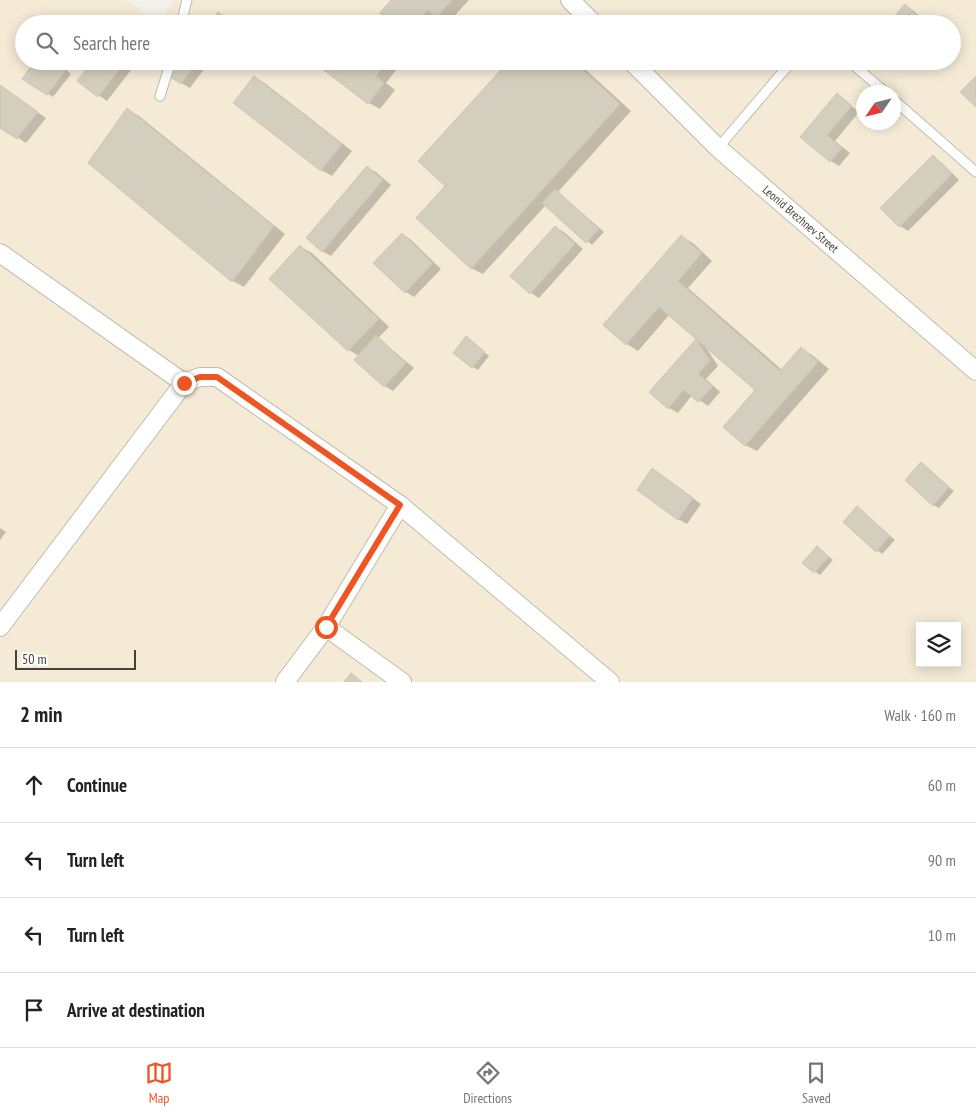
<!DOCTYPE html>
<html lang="en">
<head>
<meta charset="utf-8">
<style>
  :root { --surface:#fff; --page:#f6f6f6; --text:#222; --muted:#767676; --line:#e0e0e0; --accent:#ef5524 }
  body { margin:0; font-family:"PT Sans Narrow",sans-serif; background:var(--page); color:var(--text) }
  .controls { position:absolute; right:15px; bottom:15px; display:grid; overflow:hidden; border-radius:0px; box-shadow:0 2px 12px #0003 }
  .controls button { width:45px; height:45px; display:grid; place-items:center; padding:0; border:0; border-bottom:1px solid var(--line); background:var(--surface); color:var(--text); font:25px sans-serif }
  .compass { position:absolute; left:856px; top:85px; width:45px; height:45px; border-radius:50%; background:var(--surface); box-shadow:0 2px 12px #0003; rotate:235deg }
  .scale { position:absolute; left:15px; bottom:12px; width:121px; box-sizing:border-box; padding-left:5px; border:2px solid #464237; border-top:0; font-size:14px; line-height:18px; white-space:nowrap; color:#464237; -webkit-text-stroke:4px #fff; paint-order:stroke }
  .stop { position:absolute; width:15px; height:15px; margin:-11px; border:4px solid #ef5524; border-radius:50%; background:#fff }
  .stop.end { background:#ef5524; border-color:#fff; box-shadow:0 1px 5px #0008 }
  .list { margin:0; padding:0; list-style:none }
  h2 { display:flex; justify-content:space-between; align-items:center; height:65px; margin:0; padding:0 20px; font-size:21px }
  h2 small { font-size:16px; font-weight:400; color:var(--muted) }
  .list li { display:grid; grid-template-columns:32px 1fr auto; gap:15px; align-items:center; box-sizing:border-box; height:75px; padding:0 20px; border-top:1px solid var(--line) }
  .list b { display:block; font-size:19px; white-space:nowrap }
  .list em { font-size:16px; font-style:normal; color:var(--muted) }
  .icon { flex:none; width:28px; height:28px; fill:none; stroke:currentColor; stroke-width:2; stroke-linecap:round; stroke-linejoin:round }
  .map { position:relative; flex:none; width:976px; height:682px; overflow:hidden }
  .search { position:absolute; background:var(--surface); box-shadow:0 2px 12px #0003; left:15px; right:15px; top:15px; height:55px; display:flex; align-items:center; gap:12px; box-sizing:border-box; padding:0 18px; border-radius:28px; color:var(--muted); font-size:19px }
  .sheet { height:365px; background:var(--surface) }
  nav { display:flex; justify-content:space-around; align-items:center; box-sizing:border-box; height:70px; border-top:1px solid var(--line); background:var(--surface); font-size:14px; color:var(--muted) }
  nav a { display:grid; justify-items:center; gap:2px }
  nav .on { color:var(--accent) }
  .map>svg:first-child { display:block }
</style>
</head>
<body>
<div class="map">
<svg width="976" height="682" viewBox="0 0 976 682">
  <rect width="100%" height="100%" fill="#f3f1e8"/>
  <path fill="#f4ead5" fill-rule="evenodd" d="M0 0H127L158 23 175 0H976V682H0ZM24 24H952V61H24ZM864 92H894V122H864ZM920 626H957V663H920Z"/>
  <path fill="#0003" d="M393 0H469L448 23 438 17 432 24H394Z
    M905 6 914 11 928 24H889Z
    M56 61 71 74 53 97 24 78Z
    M94 61H138L107 101 78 81Z
    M182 61H210L190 88 181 83Z
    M223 61H243L237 70Z
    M314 61H403L386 83 395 90 380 109 369 103Z
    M510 61H576L631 111 558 192 604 232 592 245 546 205 483 274 471 268 447 186Z
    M255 78 266 84 352 151 332 176 321 170Z
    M0 86 46 118 26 143 0 126Z
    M837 95 859 112 835 141 850 153 839 166 831 161 802 137Z
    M127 110 139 116 285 234 244 287 233 281Z
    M933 157 941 162 959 180 908 231 900 226 882 208Z
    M368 168 376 172 391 185 331 256 322 251Z
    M555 227 564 232 583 249 539 298 531 293Z
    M402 234 410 239 441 269 414 297 406 292Z
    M682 237 693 243 712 261 688 288 782 370 801 348 812 355 829 369 757 451 745 445 756 390 705 346 718 366 706 379 720 392 708 406 692 395 678 413 669 408 651 392 698 339 670 314 638 351 627 344 605 325Z
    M301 247 312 253 389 327 378 338 414 368 393 391 385 386 355 360 359 356 349 350 271 279Z
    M471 341 489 356 478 370 473 367Z
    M921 463 954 491 939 508 933 505Z
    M661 475 701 504 687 524 678 519Z
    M857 508 895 540 882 554 844 522Z
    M0 528 6 532 0 540Z
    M822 551 833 560 820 575 804 563Z"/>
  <path fill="#d4cebe" stroke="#cfc6b2" d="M391 0H452L436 18 428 10 416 24H392L380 13Z
    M905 4 926 24H888Z
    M218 12 234 24H209Z
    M361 17 370 24H357Z
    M35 61H56L66 70 47 95 22 79Z
    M93 61H126L98 97 77 81Z
    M180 61H198L181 84 169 76Z
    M221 61H231L228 66Z
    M312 61H387L376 76 384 83 368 104Z
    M509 61H573L620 104 471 269 416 218 445 186 418 161Z
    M254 76 342 144 321 171 233 103Z
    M976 76V107L960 92Z
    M0 85 38 112 17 139 0 128Z
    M837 93 852 106 827 135 842 148 830 162 800 137Z
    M127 108 274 226 232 282 88 163Z
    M933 155 952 174 899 227 880 208Z
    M367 166 383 180 322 252 306 238Z
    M555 189 599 229 586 243 542 203Z
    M555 226 575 244 530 294 510 276Z
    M402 233 433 263 405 293 373 263Z
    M681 235 702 253 678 281 780 371 801 347 818 362 745 446 723 427 755 390 659 307 626 345 603 325Z
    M300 245 379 319 348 351 269 279Z
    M376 335 406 363 384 387 354 360Z
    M466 336 485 352 472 368 453 353Z
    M696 339 710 361 698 374 713 386 698 402 684 390 668 409 649 392Z
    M921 462 949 487 933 506 905 480Z
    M652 468 693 498 678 520 637 490Z
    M857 506 890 536 876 552 843 522Z
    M817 546 829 557 814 573 802 563Z
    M351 673 362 682H344Z"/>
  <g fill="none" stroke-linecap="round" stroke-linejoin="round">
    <g stroke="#c1bcae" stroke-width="11">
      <path id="service" d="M181 24 187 0
        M849 61 885 92
        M160 96 171 61
        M894 100 976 172
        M718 148 792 61"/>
    </g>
    <g stroke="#c1bcae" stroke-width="20">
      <g id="minor">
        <path d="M570 0 594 24"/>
        <path id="s1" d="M631 61 718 148 976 371"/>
        <path d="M0 253 184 383 200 377H217L400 505 610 682"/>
        <path d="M0 627 184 383"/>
        <path d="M326 627 402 682"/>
        <path d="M285 682 326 627 400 505"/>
      </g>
    </g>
    <use href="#service" stroke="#fff" stroke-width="9"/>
    <use href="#minor" stroke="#fff" stroke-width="18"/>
  </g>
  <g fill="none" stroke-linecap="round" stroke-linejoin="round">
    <path stroke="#ef5524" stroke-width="6" d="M184 383 200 377H217L400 505 326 627"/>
  </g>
  <g text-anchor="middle" stroke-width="4" stroke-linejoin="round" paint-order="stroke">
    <g font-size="12" fill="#464237" stroke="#fff">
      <text dy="4" stroke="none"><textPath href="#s1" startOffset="232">Leonid Brezhnev Street</textPath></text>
    </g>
  </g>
</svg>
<div class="controls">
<button><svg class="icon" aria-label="layers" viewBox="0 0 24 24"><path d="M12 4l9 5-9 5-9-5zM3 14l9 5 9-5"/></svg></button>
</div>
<svg class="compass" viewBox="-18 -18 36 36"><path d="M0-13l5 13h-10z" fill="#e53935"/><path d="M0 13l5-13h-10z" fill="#767676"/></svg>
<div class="scale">50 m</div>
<div class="stop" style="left:326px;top:627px"></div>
<div class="stop end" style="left:184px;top:383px"></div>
<div class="search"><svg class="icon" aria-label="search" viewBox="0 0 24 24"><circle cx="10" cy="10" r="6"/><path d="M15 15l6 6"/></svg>Search here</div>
</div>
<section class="sheet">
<h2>2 min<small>Walk · 160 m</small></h2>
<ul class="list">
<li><svg class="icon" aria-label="ahead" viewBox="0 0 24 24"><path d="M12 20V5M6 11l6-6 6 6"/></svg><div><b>Continue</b></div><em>60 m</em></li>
<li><svg class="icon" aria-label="left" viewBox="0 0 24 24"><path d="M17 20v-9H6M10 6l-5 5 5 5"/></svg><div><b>Turn left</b></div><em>90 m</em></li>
<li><svg class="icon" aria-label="left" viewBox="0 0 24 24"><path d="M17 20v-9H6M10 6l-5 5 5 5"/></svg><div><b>Turn left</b></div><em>10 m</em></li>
<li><svg class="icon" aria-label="arrive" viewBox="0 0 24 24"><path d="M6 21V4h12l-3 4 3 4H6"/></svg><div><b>Arrive at destination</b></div></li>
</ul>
</section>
<nav>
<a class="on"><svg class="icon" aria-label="map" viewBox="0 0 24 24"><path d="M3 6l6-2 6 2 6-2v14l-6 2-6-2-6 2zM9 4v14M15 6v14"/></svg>Map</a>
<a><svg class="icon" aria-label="directions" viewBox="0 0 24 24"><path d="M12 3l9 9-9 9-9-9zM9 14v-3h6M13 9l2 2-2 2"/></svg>Directions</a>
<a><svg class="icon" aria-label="saved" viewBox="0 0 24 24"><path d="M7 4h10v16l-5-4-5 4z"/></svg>Saved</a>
</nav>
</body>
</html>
